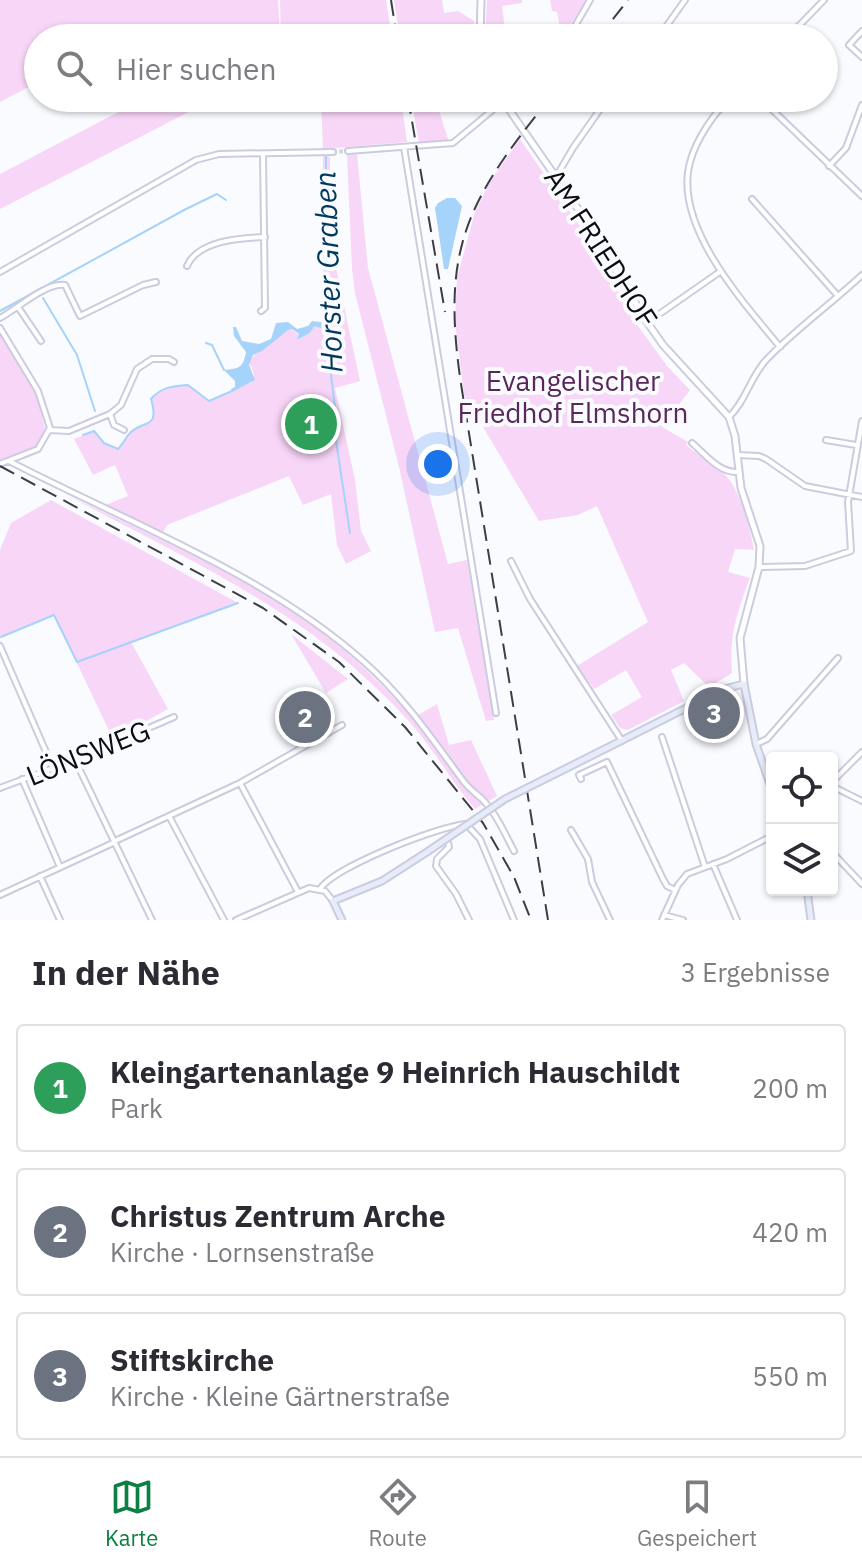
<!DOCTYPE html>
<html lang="de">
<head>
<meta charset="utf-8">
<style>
  :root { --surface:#fff; --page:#f2f2f3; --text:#2b2b33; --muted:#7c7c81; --line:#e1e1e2; --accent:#0b8043 }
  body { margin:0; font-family:"IBM Plex Sans",sans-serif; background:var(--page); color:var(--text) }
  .controls { position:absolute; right:24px; bottom:24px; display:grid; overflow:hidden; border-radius:8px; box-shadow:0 2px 6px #0004 }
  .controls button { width:72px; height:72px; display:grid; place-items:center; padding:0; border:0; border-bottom:2px solid var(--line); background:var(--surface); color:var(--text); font:40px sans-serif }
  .you { position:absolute; left:438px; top:464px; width:28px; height:28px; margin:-20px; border:6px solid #fff; border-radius:50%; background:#1a73e8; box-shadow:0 0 0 12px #1a73e833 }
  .badge { display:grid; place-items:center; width:52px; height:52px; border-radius:50%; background:var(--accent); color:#fff; font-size:26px; font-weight:700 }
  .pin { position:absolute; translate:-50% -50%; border:4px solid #fff; box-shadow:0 2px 8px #0006 }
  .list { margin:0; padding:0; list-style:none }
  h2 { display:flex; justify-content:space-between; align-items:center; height:104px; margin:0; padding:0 32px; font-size:34px }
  h2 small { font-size:26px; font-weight:400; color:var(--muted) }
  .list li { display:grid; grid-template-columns:52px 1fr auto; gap:24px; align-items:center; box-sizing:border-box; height:128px; margin:0 16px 16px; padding:0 16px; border:2px solid var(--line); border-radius:8px }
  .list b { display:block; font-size:30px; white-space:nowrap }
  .list p { margin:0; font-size:26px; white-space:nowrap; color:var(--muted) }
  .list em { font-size:26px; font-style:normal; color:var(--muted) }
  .icon { flex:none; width:44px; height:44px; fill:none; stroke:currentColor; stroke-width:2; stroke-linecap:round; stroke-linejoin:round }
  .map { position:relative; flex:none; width:862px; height:920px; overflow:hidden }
  .search { position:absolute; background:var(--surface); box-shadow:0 2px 6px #0004; left:24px; right:24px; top:24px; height:88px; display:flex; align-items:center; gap:20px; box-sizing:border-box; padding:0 28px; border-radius:44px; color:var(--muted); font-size:30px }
  .sheet { height:536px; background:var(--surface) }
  nav { display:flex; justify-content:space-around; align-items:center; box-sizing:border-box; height:112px; border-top:2px solid var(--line); background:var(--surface); font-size:22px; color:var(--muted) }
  nav a { display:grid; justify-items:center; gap:4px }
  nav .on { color:var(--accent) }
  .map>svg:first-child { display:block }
</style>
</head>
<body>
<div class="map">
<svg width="862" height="920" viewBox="0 0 862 920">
  <rect width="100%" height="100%" fill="#fafbff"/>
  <path fill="#f8d6f7" d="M0 0H278L280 38H38V82L0 102Z
    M280 0H386L392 38H281Z
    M394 0H442L444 13 458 11 474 21 475 38H400Z
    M487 0H522V3L502 6 506 38H485Z
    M550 0H586L562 38 557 12 552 11Z
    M145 98H216L0 209V174Z
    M282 98H401L407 142 323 149 321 102H283Z
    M411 98H435L449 142 419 143Z
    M520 139 597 251 635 322 667 366 690 390 662 427 688 442 686 445C699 456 716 463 727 477 740 491 751 531 754 550L735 549 728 572 750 578C737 613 729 634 732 673L709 687 684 663 671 670 684 701 628 730 620 728 611 715 642 697 626 670 594 689 577 666 648 622 597 506 578 515 539 521 464 395 455 322 457 278 475 212 491 180Z
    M357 154 368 268 448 564 467 560 494 720 486 721 458 628 435 632 399 467 355 293 352 269 347 155Z
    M323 155 330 157 331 245 360 381 335 388 355 480 361 531 371 551 346 564 337 545 331 494 303 505 289 476 167 525 163 532 103 506 128 496 115 465 93 475 74 439 94 431 104 443 119 449C123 444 126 437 131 432 144 419 159 430 151 399 161 387 173 386 188 385L209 401 252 382 254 374 249 362C253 354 279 335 288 330L291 329 299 335 298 340 310 333 317 322H322Z
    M0 332 36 392 45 429 37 446 0 462Z
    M65 494C144 532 226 567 299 616 342 644 378 680 413 718L437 704 449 745 471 740 497 796 475 809C454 785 438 756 417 731 401 711 381 692 361 674 276 597 165 548 65 494Z
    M51 500 238 603 131 642 168 709 113 739 54 615 1 637 0 634V550L11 523Z
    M291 634 348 679 326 693Z"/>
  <path fill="#a5d3fa" d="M447 198H455L462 206 448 269H444L435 208 438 203Z
    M312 321 317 322 310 333 297 340 299 334 292 329 288 330 262 351 253 355 249 365 255 380 232 392 231 389 235 387V381L224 370C237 368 243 370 246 352L234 336 233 327H236L242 341 259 344 271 339 276 323 288 322 297 329 308 326Z"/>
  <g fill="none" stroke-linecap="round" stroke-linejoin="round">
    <path stroke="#a5d3fa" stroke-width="2" d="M326 155 325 326 336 416V441L350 533
      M43 298 77 355 95 411
      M0 311 186 209 217 194 226 200
      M206 343 212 345 224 370
      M83 435 94 431 104 443 118 449C123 444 126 437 130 433 143 419 160 431 151 399 161 387 173 386 188 385L209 401 232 391
      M1 637 54 615 77 662 238 603"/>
    <path stroke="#a5d3fa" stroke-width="5" d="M316 324 325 326"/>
    <path stroke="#d6d7db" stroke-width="4" stroke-dasharray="4 2" stroke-linecap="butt" d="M333 152 348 151"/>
    <g stroke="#cccce0" stroke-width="8">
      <path id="minor" d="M862 31 849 45 862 57
        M568 38 590 0
        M658 38 685 0
        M787 38 824 0
        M729 98C710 119 692 144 688 172 680 233 744 303 780 347
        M760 98 862 196
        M404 147 496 713
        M348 151 453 143 507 98
        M829 166 846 148 862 105
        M556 177 573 148 608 98
        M752 199 838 296
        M187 266C198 240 241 238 265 237
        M0 272 196 160 219 154 333 152
        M18 307 41 341
        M261 311 265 308 263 154
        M0 318C17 309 46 282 65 285L80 316 143 285 156 282
        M648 322 721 271
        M0 328 38 391 50 428 38 449 0 464
        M110 414 114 425 124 430
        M729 417C746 401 750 377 767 359 796 329 831 304 862 275
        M50 430 69 431 110 414 121 405 137 369 152 359H169L174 362
        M826 440 856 445
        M692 443C706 455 719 473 738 472
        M737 455 759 456 766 459 805 486 862 497
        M9 461C127 522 264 573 363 661 402 695 431 737 461 778 467 787 474 792 482 799 496 813 505 834 514 851
        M511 561 530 599 622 741
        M759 567 805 566 851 551 848 502 862 421
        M0 646 53 768
        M662 737 705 867
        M756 744 767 739 838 658
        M75 760 152 920
        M22 779 60 867
        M581 779 579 775 607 762 663 879 667 886 675 890
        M832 782 862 752
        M240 783 298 892
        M832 786 862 801
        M0 788 75 760 174 717
        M169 816 224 920
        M571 830 588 859 592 882 610 920
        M447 839 449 847 437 859 436 866 456 894 469 920
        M115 841 240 783 342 725
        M832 852 862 884
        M713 864 737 920
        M40 876 60 920
        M320 889C334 867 439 826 466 824L480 839 514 920
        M0 895 113 843
        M664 915 683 920
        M236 920 309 888 325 891 333 901
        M662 920 678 885 687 874 727 859 772 836"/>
    </g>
    <g stroke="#cccce0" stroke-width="9">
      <path id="tertiary" d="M480 38 481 0
        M501 98 585 219 647 322 663 345 729 417 735 436 741 488 760 546 759 567 740 638 744 684"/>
    </g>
    <g stroke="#cccce0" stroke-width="9">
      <path id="secondary" d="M561 771 724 689 744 684 756 744 772 790
        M807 890 811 920
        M342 920 333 901 382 881 427 852"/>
    </g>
    <use href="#minor" stroke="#fff" stroke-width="4"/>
    <use href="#tertiary" stroke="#fff" stroke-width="5"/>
    <use href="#secondary" stroke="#e6ecf9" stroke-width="5"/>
    <path stroke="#3d3e43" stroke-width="2" stroke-dasharray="16 8" stroke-linecap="butt" d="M391 0 397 38
      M598 38 628 0
      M408 98 445 312
      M0 466 263 608 339 662 405 727 483 823 514 877 531 920
      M548 920 461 384C441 249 466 202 550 98"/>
    <g stroke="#cccce0" stroke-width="9" stroke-linecap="butt">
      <path id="secondary-bridge" d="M427 852 505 799 561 771"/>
    </g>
    <use href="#secondary-bridge" stroke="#e6ecf9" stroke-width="5"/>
  </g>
  <g text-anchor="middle" stroke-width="8" stroke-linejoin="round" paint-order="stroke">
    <g font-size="28" fill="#0c0c12" stroke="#fafbff">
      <text transform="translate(601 248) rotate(57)" y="10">AM FRIEDHOF</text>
      <text transform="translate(88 753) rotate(-22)" y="10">LÖNSWEG</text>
    </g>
    <g font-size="28" fill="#5a275a" stroke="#fafbff">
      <text x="573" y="391">Evangelischer<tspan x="573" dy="32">Friedhof Elmshorn</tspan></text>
    </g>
    <g font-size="30" font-style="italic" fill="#00395d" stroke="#fafbff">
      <text transform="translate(329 272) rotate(-92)" y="10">Horster Graben</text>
    </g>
  </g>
</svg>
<div class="controls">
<button><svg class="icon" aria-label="locate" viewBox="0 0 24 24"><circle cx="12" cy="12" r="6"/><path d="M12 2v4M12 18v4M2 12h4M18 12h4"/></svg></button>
<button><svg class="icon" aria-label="layers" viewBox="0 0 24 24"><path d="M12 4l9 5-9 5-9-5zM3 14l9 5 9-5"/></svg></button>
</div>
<div class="you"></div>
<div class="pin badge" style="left:311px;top:424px;background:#2e9e5b">1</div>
<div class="pin badge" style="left:305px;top:717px;background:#6b7280">2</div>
<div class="pin badge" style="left:714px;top:713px;background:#6b7280">3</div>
<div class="search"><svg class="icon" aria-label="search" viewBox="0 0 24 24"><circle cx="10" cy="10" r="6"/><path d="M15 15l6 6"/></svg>Hier suchen</div>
</div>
<section class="sheet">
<h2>In der Nähe<small>3 Ergebnisse</small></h2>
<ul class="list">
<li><span class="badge" style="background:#2e9e5b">1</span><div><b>Kleingartenanlage 9 Heinrich Hauschildt</b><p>Park</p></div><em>200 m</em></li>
<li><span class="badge" style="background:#6b7280">2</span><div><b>Christus Zentrum Arche</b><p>Kirche · Lornsenstraße</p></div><em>420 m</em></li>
<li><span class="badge" style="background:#6b7280">3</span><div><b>Stiftskirche</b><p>Kirche · Kleine Gärtnerstraße</p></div><em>550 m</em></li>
</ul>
</section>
<nav>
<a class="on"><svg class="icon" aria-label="map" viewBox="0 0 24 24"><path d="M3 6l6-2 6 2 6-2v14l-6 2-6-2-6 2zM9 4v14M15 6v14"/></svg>Karte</a>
<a><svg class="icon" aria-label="directions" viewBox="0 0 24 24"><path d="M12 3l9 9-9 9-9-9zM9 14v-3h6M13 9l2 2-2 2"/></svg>Route</a>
<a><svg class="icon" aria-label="saved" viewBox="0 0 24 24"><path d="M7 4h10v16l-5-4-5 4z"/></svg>Gespeichert</a>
</nav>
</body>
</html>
